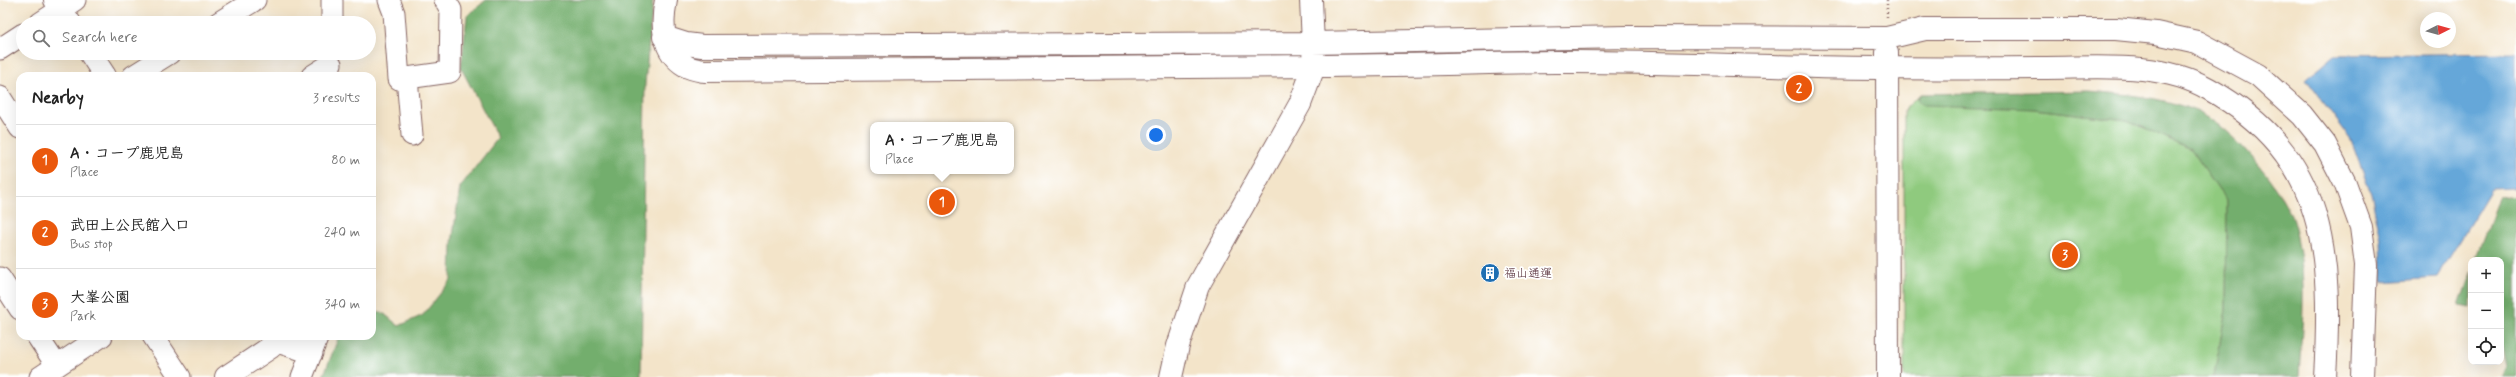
<!DOCTYPE html>
<html lang="en">
<head>
<meta charset="utf-8">
<style>
  :root { --surface:#fff; --page:#f2f2f2; --text:#222; --muted:#767676; --line:#e0e0e0; --accent:#ea580c }
  body { margin:0; font-family:Mynerve,"Klee One",sans-serif; background:var(--page); color:var(--text) }
  .controls { position:absolute; right:12px; bottom:12px; display:grid; overflow:hidden; border-radius:8px; box-shadow:0 4px 16px #0002 }
  .controls button { width:36px; height:36px; display:grid; place-items:center; padding:0; border:0; border-bottom:1px solid var(--line); background:var(--surface); color:var(--text); font:20px sans-serif }
  .compass { position:absolute; left:2420px; top:12px; width:36px; height:36px; border-radius:50%; background:var(--surface); box-shadow:0 4px 16px #0002; rotate:84deg }
  .you { position:absolute; left:1156px; top:135px; width:14px; height:14px; margin:-10px; border:3px solid #fff; border-radius:50%; background:#1a73e8; box-shadow:0 0 0 6px #1a73e833 }
  .badge { display:grid; place-items:center; width:26px; height:26px; border-radius:50%; background:var(--accent); color:#fff; font-size:13px; font-weight:700 }
  .pin { position:absolute; translate:-50% -50%; border:2px solid #fff; box-shadow:0 1px 4px #0006 }
  .popup { position:absolute; left:870px; top:122px; width:144px; height:52px; box-sizing:border-box; display:grid; place-content:center; border-radius:8px; background:var(--surface); filter:drop-shadow(0 1px 3px #0005); font-size:13px; white-space:nowrap; color:var(--muted) }
  .popup b { font-size:15px; color:var(--text) }
  .popup::after { content:''; position:absolute; left:50%; top:100%; margin-left:-8px; border:8px solid transparent; border-top-color:var(--surface) }
  .list { margin:0; padding:0; list-style:none }
  h2 { display:flex; justify-content:space-between; align-items:center; height:52px; margin:0; padding:0 16px; font-size:17px }
  h2 small { font-size:13px; font-weight:400; color:var(--muted) }
  .list li { display:grid; grid-template-columns:26px 1fr auto; gap:12px; align-items:center; box-sizing:border-box; height:72px; padding:0 16px; border-top:1px solid var(--line) }
  .list b { display:block; font-size:15px; white-space:nowrap }
  .list p { margin:0; font-size:13px; white-space:nowrap; color:var(--muted) }
  .list em { font-size:13px; font-style:normal; color:var(--muted) }
  .icon { flex:none; width:22px; height:22px; fill:none; stroke:currentColor; stroke-width:2; stroke-linecap:round; stroke-linejoin:round }
  .map { position:relative; flex:none; width:2516px; height:377px; overflow:hidden }
  .search { position:absolute; background:var(--surface); box-shadow:0 4px 16px #0002; left:16px; top:16px; width:360px; height:44px; display:flex; align-items:center; gap:10px; box-sizing:border-box; padding:0 14px; border-radius:22px; color:var(--muted); font-size:15px }
  .panel { position:absolute; background:var(--surface); box-shadow:0 4px 16px #0002; left:16px; top:72px; width:360px; height:268px; border-radius:12px }
  .map>svg:first-child { display:block }
</style>
</head>
<body>
<div class="map">
<svg width="2516" height="377" viewBox="0 0 2516 377">
  <rect width="100%" height="100%" fill="#fff"/>
  <filter id="ink" filterUnits="userSpaceOnUse"><feTurbulence type="fractalNoise" baseFrequency=".025" numOctaves="2"/><feDisplacementMap in="SourceGraphic" scale="8" xChannelSelector="R" yChannelSelector="G"/><feConvolveMatrix kernelMatrix="1 2 1 2 8 2 1 2 1" color-interpolation-filters="sRGB"/></filter>
  <filter id="wash" filterUnits="userSpaceOnUse"><feTurbulence type="fractalNoise" baseFrequency=".012" numOctaves="4" result="noise"/><feDisplacementMap in="SourceGraphic" scale="16" xChannelSelector="R" yChannelSelector="G"/><feGaussianBlur stdDeviation="0.9" result="paint"/><feColorMatrix in="noise" values="0 0 0 0 0 0 0 0 0 0 0 0 0 0 0 0 0 1.4 0 .05"/><feComposite in="paint" operator="in"/></filter>
  <g filter="url(#wash)">
    <rect width="100%" height="100%" fill="#f3e4c9"/>
    <path fill="#8fca7e" stroke="#6c7454" d="M1920 94 1917 100 2034 109 2127 120 2191 149 2227 201 2226 309 2214 377H1904V110Z"/>
    <path fill="#73ae6d" stroke="#5e664c" d="M486 0H653L645 84 641 377H323L339 336H372V312H382L399 326 423 315 451 280 452 243 460 187 498 138 461 68 467 16Z
      M2089 91C2125 94 2162 97 2196 111 2231 127 2278 182 2292 218 2296 230 2299 246 2301 259 2306 297 2301 338 2299 377H2214L2226 309 2227 201 2191 149 2127 120 2034 109 1924 105 1917 100 1920 94Z
      M2516 196V377H2501L2506 367 2501 342V260H2475L2498 198Z
      M2471 272V308L2459 306Z"/>
    <path fill="#65a7d9" stroke="#586382" d="M2516 53V188L2491 189 2437 278 2382 282 2381 239 2371 194 2350 138 2306 79 2334 55Z"/>
  </g>
  <g filter="url(#ink)">
    <g fill="none" stroke-linecap="round" stroke-linejoin="round">
      <g stroke="#856462" stroke-width="23">
        <path id="minor" d="M389 0 394 13 399 79 407 78 412 135
          M40 23 75 0
          M218 23 255 0
          M332 23V0
          M0 49 23 34
          M133 76 170 53
          M312 76 331 64
          M407 78 450 72 451 10 445 0
          M0 97 20 128
          M0 278 20 309
          M37 336 57 366
          M153 336 180 377
          M274 341 312 353
          M40 377 102 336
          M302 377 318 336"/>
      </g>
      <g stroke="#856462" stroke-width="24">
        <path id="tertiary" d="M55 0 70 23
          M666 0C661 24 662 52 686 66 691 69 698 70 704 71 907 70 1111 69 1315 66 1395 66 1475 63 1555 62 1666 61 1777 68 1888 68 1941 69 1993 68 2046 68 2099 68 2160 61 2209 89 2328 156 2332 255 2325 377
          M664 37 686 44 702 46 1312 43 1627 37 1887 38 1925 29H2116L2156 33 2197 42 2258 75 2302 115 2325 144 2345 183 2361 227 2366 265 2362 377
          M90 53 105 76
          M1887 53 1888 377
          M226 377 271 347 274 336
          M1171 377 1178 346 1198 286 1300 104 1314 67 1311 0"/>
      </g>
      <path stroke="#856462" stroke-width="2.5" stroke-dasharray="1 3" stroke-linecap="butt" d="M1887 0V17"/>
      <use href="#minor" stroke="#fff" stroke-width="21"/>
      <use href="#tertiary" stroke="#fff" stroke-width="22"/>
    </g>
  </g>
  <defs>
    <g id="building-disc" transform="scale(1)"><circle r="9.5" fill="#1f6fb2" stroke="#fff"/><path d="M-4-6H4V6H1V3H-1V6H-4ZM-2.5-4.3h1.7v1.8h-1.7ZM.8-4.3h1.7v1.8H.8ZM-2.5-1h1.7V.8h-1.7ZM.8-1h1.7V.8H.8Z" fill="#fff"/></g>
  </defs>
  <g fill-rule="evenodd">
    <use href="#building-disc" x="1490" y="273"/>
  </g>
  <g text-anchor="middle" stroke-width="3.5" stroke-linejoin="round" paint-order="stroke">
    <g font-size="12" fill="#4a1f2b" stroke="#fff" text-anchor="start">
      <text x="1504" y="277">福山通運</text>
    </g>
  </g>
</svg>
<div class="controls">
<button>+</button>
<button>−</button>
<button><svg class="icon" aria-label="locate" viewBox="0 0 24 24"><circle cx="12" cy="12" r="6"/><path d="M12 2v4M12 18v4M2 12h4M18 12h4"/></svg></button>
</div>
<svg class="compass" viewBox="-18 -18 36 36"><path d="M0-13l5 13h-10z" fill="#e53935"/><path d="M0 13l5-13h-10z" fill="#767676"/></svg>
<div class="you"></div>
<div class="pin badge" style="left:942px;top:202px">1</div>
<div class="popup"><b>A・コープ鹿児島</b>Place</div>
<div class="pin badge" style="left:1799px;top:88px">2</div>
<div class="pin badge" style="left:2065px;top:255px">3</div>
<div class="search"><svg class="icon" aria-label="search" viewBox="0 0 24 24"><circle cx="10" cy="10" r="6"/><path d="M15 15l6 6"/></svg>Search here</div>
<section class="panel">
<h2>Nearby<small>3 results</small></h2>
<ul class="list">
<li><span class="badge">1</span><div><b>A・コープ鹿児島</b><p>Place</p></div><em>80 m</em></li>
<li><span class="badge">2</span><div><b>武田上公民館入口</b><p>Bus stop</p></div><em>240 m</em></li>
<li><span class="badge">3</span><div><b>大峯公園</b><p>Park</p></div><em>340 m</em></li>
</ul>
</section>
</div>
</body>
</html>
